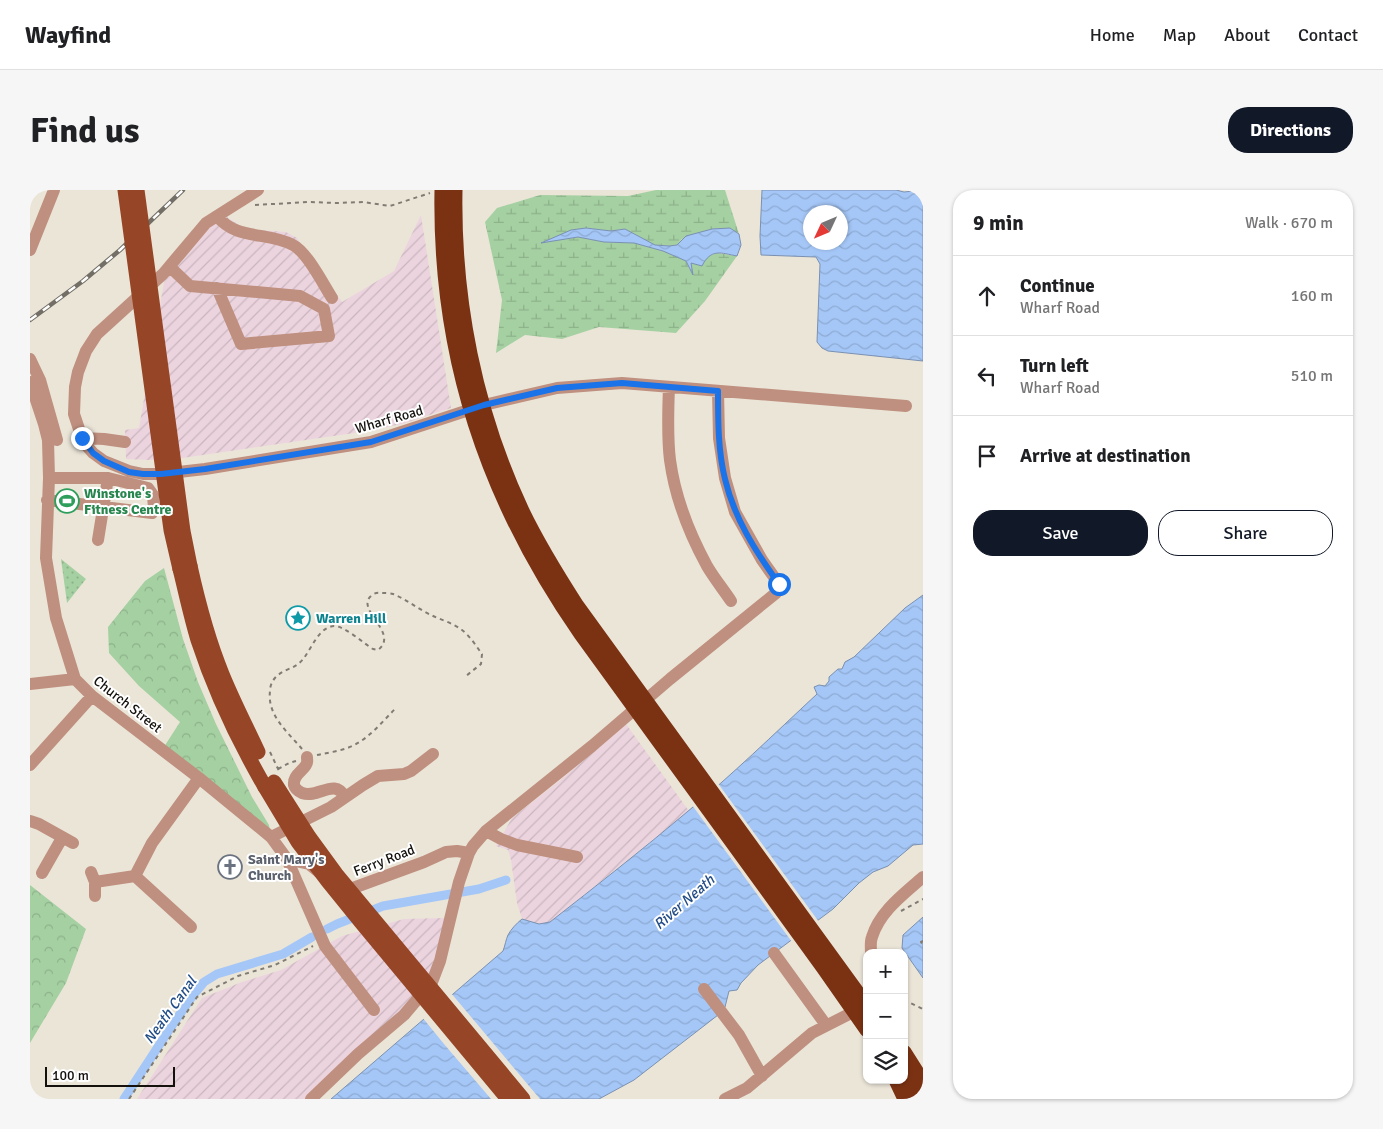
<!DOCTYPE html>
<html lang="en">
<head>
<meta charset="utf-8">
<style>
  :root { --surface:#fff; --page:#f6f6f6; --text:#202124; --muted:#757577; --line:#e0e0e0; --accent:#111827 }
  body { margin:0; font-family:Signika,sans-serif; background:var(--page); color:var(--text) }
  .controls { position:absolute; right:15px; bottom:15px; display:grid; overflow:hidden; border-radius:10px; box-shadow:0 1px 4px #0004 }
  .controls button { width:45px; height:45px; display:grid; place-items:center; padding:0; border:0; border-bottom:1px solid var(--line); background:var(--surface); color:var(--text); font:25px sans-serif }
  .compass { position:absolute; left:773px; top:15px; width:45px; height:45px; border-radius:50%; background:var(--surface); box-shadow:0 1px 4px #0004; rotate:226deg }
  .scale { position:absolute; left:15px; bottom:12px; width:130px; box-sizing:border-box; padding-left:5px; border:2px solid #14110d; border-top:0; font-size:14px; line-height:18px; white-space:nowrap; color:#14110d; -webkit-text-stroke:4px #fff; paint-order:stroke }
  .stop { position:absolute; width:15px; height:15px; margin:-11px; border:4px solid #1a73e8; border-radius:50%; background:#fff }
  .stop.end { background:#1a73e8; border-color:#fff; box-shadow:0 1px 5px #0008 }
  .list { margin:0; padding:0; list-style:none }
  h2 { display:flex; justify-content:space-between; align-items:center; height:65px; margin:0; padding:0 20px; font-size:21px }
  h2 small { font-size:16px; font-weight:400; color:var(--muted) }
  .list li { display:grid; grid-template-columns:32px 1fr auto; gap:15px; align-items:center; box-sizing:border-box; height:80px; padding:0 20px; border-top:1px solid var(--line) }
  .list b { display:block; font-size:19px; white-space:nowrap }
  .list p { margin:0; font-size:16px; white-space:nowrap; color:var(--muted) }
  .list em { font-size:16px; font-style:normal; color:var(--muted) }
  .actions { display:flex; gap:10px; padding:15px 20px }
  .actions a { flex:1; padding:11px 0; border:1px solid var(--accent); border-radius:20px; text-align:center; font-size:18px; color:var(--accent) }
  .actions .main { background:var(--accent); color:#fff }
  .icon { flex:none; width:28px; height:28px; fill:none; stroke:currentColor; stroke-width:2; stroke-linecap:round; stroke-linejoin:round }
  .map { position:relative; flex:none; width:893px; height:909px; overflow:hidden; border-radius:20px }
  header { display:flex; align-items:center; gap:30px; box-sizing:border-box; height:70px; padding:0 25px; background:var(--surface); border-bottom:1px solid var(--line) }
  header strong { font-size:24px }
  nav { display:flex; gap:28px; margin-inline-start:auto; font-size:18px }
  .intro { display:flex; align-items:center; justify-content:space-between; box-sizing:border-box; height:120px; padding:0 30px }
  h1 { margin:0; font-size:35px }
  .button { padding:12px 22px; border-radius:20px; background:var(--accent); color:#fff; font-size:18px; font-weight:700 }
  main { display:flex; gap:30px; padding:0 30px }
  aside { flex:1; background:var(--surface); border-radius:20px; box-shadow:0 1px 4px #0004 }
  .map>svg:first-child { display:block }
</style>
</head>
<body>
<header>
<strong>Wayfind</strong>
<nav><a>Home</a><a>Map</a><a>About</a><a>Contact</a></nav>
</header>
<div class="intro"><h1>Find us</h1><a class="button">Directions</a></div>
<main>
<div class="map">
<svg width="893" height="909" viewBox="0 0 893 909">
  <defs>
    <pattern id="industrial-furrows" width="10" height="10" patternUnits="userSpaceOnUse" patternTransform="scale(1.25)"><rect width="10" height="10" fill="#ecd4df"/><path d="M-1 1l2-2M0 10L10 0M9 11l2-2" fill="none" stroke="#cab5be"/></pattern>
    <pattern id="grass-dots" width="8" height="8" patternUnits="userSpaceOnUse" patternTransform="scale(1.25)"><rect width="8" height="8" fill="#a5d0a2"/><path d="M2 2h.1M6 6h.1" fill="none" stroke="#8db28a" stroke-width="1.8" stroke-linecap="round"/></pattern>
    <pattern id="forest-crowns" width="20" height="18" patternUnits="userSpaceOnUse" patternTransform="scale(1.25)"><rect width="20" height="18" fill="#a5d0a2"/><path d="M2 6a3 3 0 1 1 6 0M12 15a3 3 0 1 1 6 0" fill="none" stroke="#8db28a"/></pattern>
    <pattern id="wetland-marsh" width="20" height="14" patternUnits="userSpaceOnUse" patternTransform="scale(1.25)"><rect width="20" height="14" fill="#a5d0a2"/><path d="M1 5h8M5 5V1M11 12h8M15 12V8" fill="none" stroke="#8db28a"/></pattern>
    <pattern id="water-waves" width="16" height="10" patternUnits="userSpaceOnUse" patternTransform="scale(1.25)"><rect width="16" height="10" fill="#a5c7f7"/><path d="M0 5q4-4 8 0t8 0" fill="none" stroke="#8daad3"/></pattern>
  </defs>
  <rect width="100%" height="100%" fill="#ebe5d8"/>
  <path fill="url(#industrial-furrows)" d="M194 25 215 39 256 42 267 48 312 112 364 81 391 25 421 218 372 234 361 236 345 240 152 268 120 270 96 269 95 240 109 238 134 92 183 33Z
    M596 534 659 621 520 732 509 734 492 729 487 713 481 670 478 660 466 656 482 628 529 591Z
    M415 728 399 788 382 813 326 860 275 909H107L172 808 212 792 251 780 312 746 374 729Z"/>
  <path fill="url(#grass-dots)" d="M31 369 56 389 37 413Z"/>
  <path fill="url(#forest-crowns)" d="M134 378 153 449 168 492 186 534 222 607 239 635 241 647 132 560 150 532 109 496 79 463 78 437 115 391Z
    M0 695 56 739 36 793 0 853Z"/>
  <path fill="url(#wetland-marsh)" d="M626 0H695L709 44 700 38 652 49 647 55 639 56 625 55 595 39 581 41 556 38 513 52 548 47 574 52 604 53 633 61 656 71 662 83 660 73 687 63 707 66 675 111 646 143 569 137 532 149 495 145 466 163 472 110 455 32 467 18 510 5 598 6Z"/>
  <path fill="url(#water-waves)" stroke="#7a90b1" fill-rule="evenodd" d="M732 0H866L874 2 893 0V171L798 161 792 158 787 152 790 74 786 67 731 65 730 46ZM811 22V52H781V22Z
    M556 38 581 41 595 39 625 55 639 56 647 55 656 46 682 39 700 38 709 44 711 55 707 66C691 63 681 58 672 76L661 73 663 85 656 71 633 61 604 53 574 52 548 47 511 53 541 40Z
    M893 405V654L883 655 858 676 843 682 829 693 803 719 728 775 711 793 707 800 699 801 695 817 688 825 604 890 569 909H301L473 761C475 756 476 749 478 745 481 739 487 733 492 729L509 734 520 732C566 696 612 660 657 622 702 585 744 544 787 504L784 497 789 495 795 496 799 491V487L808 479H812L815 472 824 467 875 418Z
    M893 727V788L872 758 873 745Z"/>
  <path fill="#ebe5d8" d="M687 592 789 732 762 752 662 615Z
    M421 803 510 909H461L414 854 392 827Z"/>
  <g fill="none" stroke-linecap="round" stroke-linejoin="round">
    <path stroke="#a5c7f7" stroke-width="9" d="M297 739 307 734 353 716 449 699 476 690
      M94 909 143 834 164 804 174 792 187 784 253 764 282 747"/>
    <path stroke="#807c73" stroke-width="2" stroke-dasharray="4 4" stroke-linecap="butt" d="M225 15 279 12 307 13 333 12 360 16 400 3
      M272 559C258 542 237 526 240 501 240 495 243 489 248 485 260 476 266 480 276 465 283 455 290 437 304 436 315 436 333 453 343 459L348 460C370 443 325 420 341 406 344 403 348 402 352 403 355 403 360 403 363 404 376 409 388 419 401 425 411 430 423 433 432 440 440 446 446 456 452 464L451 474 436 486
      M240 562 250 583
      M287 565C300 562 314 561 326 554 341 546 353 531 365 519
      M248 579 259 573 266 571
      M871 721 893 709
      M893 751 891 752 893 755
      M874 810 893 819
      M99 909 167 807 208 786 245 775 283 756"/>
    <path stroke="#bf907f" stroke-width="12" d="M228 0 176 33 133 84 67 144 56 161 48 182 45 197 44 224 52 248 55 254 63 263 74 271 99 281 113 284H131L175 279 341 252 454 215 527 198 592 193 876 216
      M187 26C207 51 237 41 263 55 277 62 293 94 302 108
      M0 60 24 0
      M140 77 160 96 270 106 294 119 299 146 211 154 187 98
      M0 169 10 190 27 250
      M0 192 14 234 18 250 19 288 16 368 26 428 45 489 62 506 169 588 241 647 257 669 295 756 344 820
      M639 197C638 222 637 246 640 270 645 307 659 343 677 376 684 388 693 399 701 411
      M52 248 74 249 95 252
      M17 310 122 323 124 319 123 305 118 298 78 288H19
      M68 350 78 288
      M0 494 45 489
      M277 567C277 571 278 572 276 575 272 582 263 585 264 595 265 599 268 601 272 603 289 609 304 587 315 607
      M0 575 62 506
      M0 631 9 634 43 653
      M456 641 471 649 487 655 547 667
      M241 647 301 617 333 595 348 586 374 584 381 581 403 564
      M257 669 279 674 289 682
      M61 682 65 692V706
      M12 683 32 648
      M65 692 105 686
      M311 699 323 698 394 672 416 662 427 661 439 663
      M161 737 105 686 122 653 169 588
      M744 763 796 835
      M841 763C841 758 840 752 842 747 850 721 874 704 893 687
      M674 799 709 845 732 886
      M281 909 328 864 374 825 402 792 410 771 429 692 439 663 443 656 456 641 562 556 640 489 746 403 749 394 732 370 705 322 695 288 689 248 688 201
      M695 909 717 898 782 843 831 818"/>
    <path stroke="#964626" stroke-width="15" d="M160 376C168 412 178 450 192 484 203 511 216 536 228 562
      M150 379C156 403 161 427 168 450 184 499 209 552 235 597"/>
    <path stroke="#7b3213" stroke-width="15" d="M874 862 893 892
      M874 879 889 909
      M866 890 875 909"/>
    <g stroke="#736f67" stroke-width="4.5">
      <path id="rail" d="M0 130 53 91 90 60 153 0"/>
    </g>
    <use href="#rail" stroke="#fff" stroke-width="2.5" stroke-dasharray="8" stroke-linecap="butt"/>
    <path stroke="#964626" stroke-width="15" d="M95 0 141 340 150 379
      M107 0 153 341 160 376
      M244 592 279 647 306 684 493 909
      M235 597 268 652 297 690 331 732 478 909"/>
    <path stroke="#7b3213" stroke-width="15" d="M412 0C409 165 457 309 551 444L793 777 837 840
      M425 0C423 110 445 221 492 321 508 354 527 385 547 416L837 816"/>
  </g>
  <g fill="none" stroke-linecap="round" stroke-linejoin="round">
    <path stroke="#1a73e8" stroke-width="6" d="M52 248 63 263 74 271 99 282 113 284H131L175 279 341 252 454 215 527 198 592 193 688 201C688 230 688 261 695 289 704 328 726 362 749 394"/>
  </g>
  <defs>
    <g id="stadium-ring" transform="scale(1.25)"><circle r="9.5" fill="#fff" stroke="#2e9e5b" stroke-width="1.5"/><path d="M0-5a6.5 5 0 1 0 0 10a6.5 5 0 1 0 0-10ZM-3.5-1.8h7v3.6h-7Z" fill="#2e9e5b"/></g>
    <g id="sight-ring" transform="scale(1.25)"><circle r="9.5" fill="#fff" stroke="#0f9aa8" stroke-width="1.5"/><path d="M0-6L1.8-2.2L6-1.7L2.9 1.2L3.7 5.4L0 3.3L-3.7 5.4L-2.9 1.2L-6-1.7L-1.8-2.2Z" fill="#0f9aa8"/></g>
    <g id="church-ring" transform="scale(1.25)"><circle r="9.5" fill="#fff" stroke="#6b7280" stroke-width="1.5"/><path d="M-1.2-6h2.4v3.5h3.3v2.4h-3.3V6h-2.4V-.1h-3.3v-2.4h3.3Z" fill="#6b7280"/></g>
  </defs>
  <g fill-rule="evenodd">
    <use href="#stadium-ring" x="37" y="311"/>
    <use href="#sight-ring" x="268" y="428"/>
    <use href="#church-ring" x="200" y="677"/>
  </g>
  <g text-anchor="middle" stroke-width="4" stroke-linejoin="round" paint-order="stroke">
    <g font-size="14" fill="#14110d" stroke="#fff">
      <text transform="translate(359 229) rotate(-16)" y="5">Wharf Road</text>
      <text transform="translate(98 514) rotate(38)" y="5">Church Street</text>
      <text transform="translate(354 670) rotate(-21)" y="5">Ferry Road</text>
    </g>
    <g font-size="14" font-weight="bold" fill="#27864d" stroke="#fff" text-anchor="start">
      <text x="54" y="308">Winstone's<tspan x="54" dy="16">Fitness Centre</tspan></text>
    </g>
    <g font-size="14" font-weight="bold" fill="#0d838f" stroke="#fff" text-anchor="start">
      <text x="286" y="433">Warren Hill</text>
    </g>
    <g font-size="14" font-weight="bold" fill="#5b616d" stroke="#fff" text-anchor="start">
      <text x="218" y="674">Saint Mary's<tspan x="218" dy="16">Church</tspan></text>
    </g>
    <g font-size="15" font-style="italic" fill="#234d87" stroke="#fff">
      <text transform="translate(654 712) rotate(-41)" y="5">River Neath</text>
      <text transform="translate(140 820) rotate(-54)" y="5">Neath Canal</text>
    </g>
  </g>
</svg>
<div class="controls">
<button>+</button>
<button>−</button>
<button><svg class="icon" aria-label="layers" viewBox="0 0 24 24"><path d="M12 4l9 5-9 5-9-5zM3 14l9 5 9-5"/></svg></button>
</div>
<svg class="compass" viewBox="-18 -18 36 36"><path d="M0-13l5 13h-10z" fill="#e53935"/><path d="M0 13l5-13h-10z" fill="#757577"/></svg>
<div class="scale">100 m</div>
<div class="stop" style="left:749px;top:394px"></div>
<div class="stop end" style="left:52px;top:248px"></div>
</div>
<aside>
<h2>9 min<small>Walk · 670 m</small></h2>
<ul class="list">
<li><svg class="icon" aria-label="ahead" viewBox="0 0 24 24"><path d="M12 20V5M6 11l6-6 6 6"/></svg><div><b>Continue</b><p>Wharf Road</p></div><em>160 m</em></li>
<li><svg class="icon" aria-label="left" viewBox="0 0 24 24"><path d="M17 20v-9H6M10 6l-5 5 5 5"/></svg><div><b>Turn left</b><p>Wharf Road</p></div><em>510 m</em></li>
<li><svg class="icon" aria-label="arrive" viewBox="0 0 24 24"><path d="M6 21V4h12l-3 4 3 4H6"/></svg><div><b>Arrive at destination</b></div></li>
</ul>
<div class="actions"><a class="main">Save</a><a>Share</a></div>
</aside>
</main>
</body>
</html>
